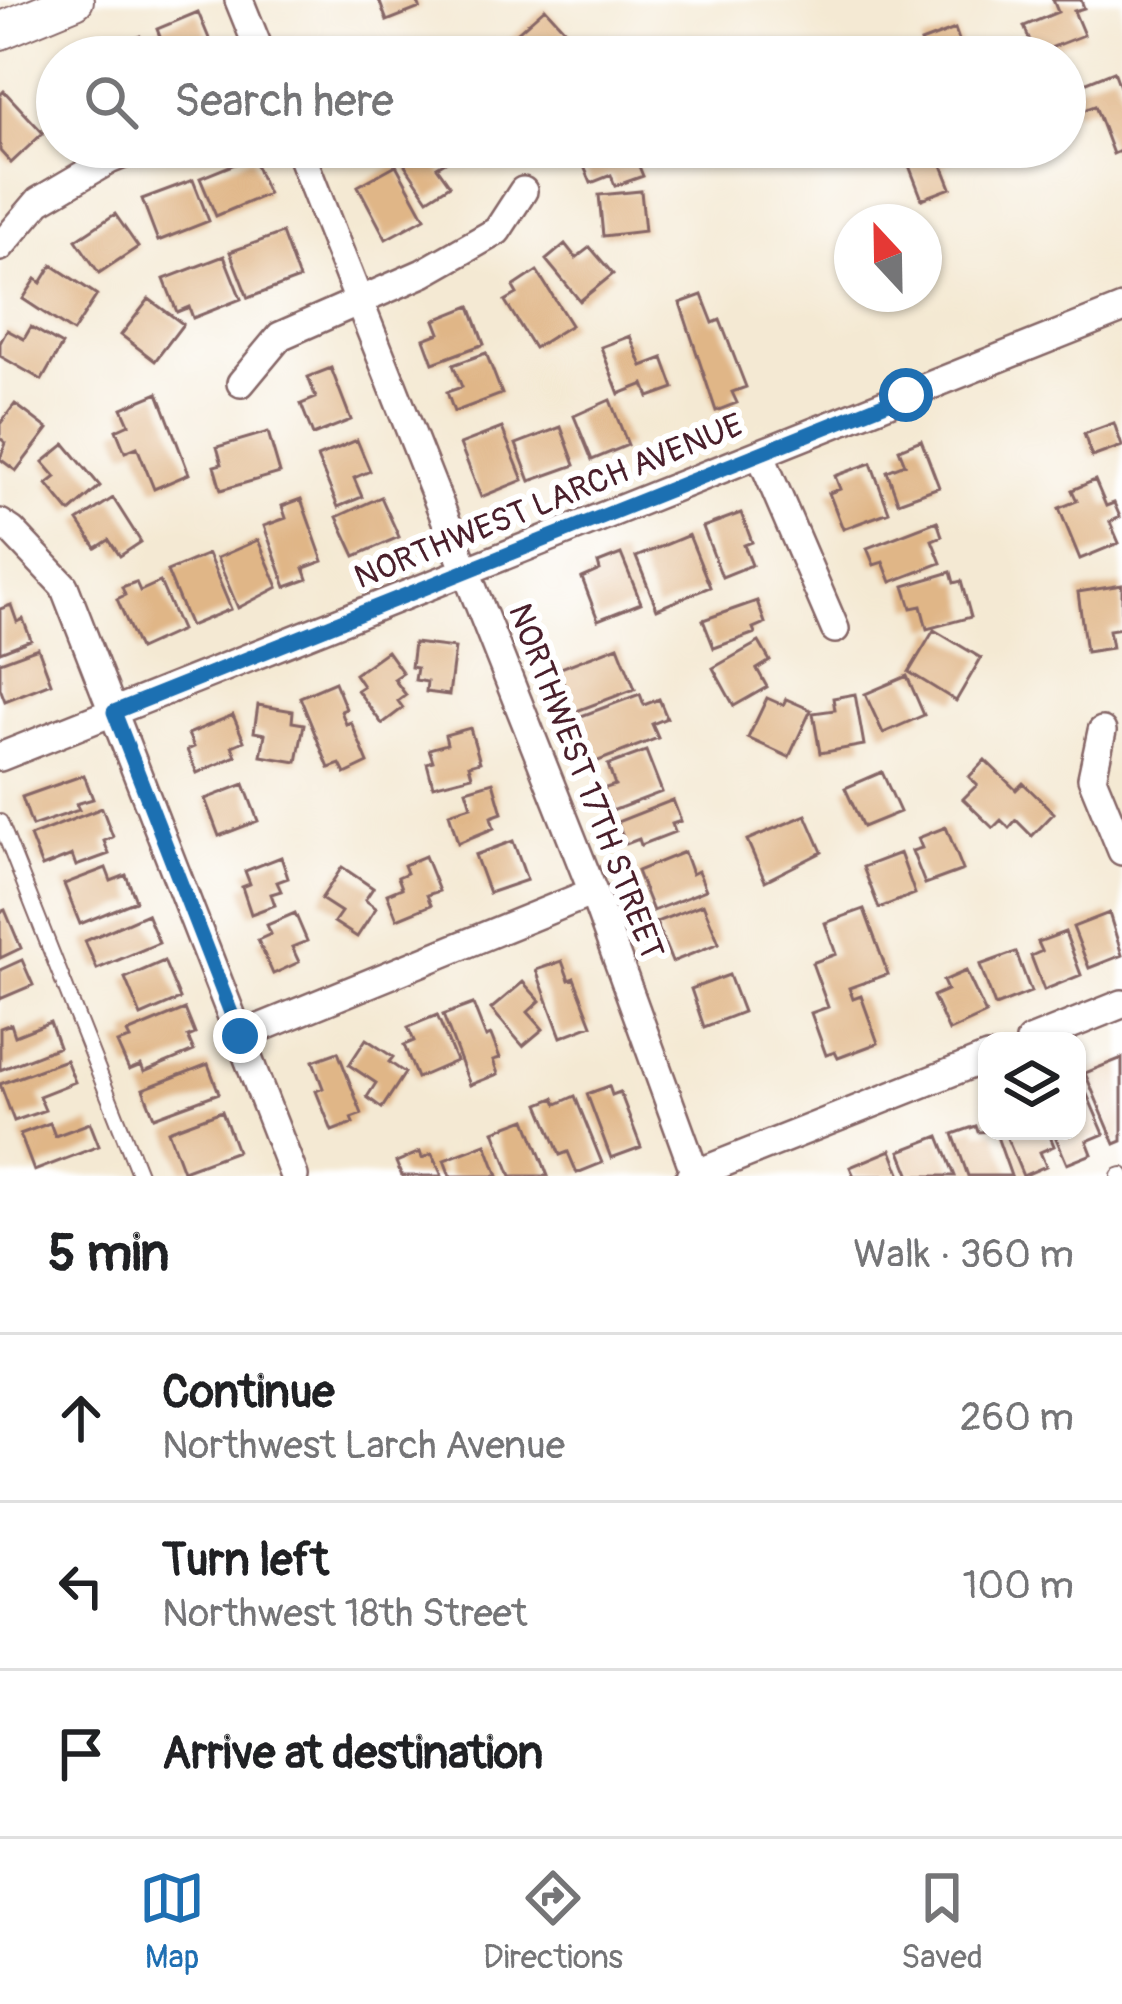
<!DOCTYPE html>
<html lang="en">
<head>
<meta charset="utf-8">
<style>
  :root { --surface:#fff; --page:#f6f6f6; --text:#202124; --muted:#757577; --line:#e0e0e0; --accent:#1f6fb2 }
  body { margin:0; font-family:Pangolin,sans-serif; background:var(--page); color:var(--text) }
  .controls { position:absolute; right:36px; bottom:36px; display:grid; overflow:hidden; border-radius:24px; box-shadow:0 3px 9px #0004 }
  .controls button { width:108px; height:108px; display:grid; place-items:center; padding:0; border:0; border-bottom:3px solid var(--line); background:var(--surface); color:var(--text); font:60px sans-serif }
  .compass { position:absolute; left:834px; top:204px; width:108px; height:108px; border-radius:50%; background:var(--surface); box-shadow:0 3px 9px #0004; rotate:338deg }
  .stop { position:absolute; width:36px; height:36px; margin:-27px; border:9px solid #1f6fb2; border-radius:50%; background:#fff }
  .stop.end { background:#1f6fb2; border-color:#fff; box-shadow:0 3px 12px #0008 }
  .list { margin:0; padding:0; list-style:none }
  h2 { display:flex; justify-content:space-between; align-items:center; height:156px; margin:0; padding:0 48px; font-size:51px }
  h2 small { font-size:39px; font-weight:400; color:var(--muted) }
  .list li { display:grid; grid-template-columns:78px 1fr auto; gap:36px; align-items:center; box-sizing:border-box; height:168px; padding:0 48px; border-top:3px solid var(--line) }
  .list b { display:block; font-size:45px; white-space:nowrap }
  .list p { margin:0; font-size:39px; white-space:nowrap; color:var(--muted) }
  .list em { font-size:39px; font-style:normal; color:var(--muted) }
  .icon { flex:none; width:66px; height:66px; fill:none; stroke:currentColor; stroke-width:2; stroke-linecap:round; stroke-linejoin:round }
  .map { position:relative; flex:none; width:1122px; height:1176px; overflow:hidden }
  .search { position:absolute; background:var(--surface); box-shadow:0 3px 9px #0004; left:36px; right:36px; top:36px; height:132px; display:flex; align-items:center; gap:30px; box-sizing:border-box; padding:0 42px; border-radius:66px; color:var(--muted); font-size:45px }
  .sheet { height:660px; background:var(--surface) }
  nav { display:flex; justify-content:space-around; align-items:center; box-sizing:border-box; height:168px; border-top:3px solid var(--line); background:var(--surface); font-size:33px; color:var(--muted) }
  nav a { display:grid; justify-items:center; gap:6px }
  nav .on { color:var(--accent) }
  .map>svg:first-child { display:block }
</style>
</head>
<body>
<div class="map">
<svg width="1122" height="1176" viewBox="0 0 1122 1176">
  <rect width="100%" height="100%" fill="#fff"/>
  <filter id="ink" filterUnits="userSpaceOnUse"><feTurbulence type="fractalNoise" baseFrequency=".00833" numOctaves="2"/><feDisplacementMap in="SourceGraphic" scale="24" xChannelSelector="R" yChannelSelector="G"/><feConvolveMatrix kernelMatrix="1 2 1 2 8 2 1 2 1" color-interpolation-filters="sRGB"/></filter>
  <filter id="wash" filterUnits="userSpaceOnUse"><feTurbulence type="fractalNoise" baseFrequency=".004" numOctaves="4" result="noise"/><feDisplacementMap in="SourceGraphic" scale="48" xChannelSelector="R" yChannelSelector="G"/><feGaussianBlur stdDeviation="2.7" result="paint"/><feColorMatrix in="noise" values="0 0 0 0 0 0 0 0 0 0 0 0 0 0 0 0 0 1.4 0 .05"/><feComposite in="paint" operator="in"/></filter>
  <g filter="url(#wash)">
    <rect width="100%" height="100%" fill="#f4e9d3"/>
    <g id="blocks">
      <path fill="#e0b687" d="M379 0H417L420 8 387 21Z
        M1053 0H1081L1084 8 1074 11 1084 35 1035 54 1024 26 1058 12Z
        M545 8 574 40 555 57H524L509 40Z
        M198 12 210 41 194 48 198 57H168L157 29Z
        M955 29 965 57H926L921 42Z
        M140 36 149 57H102L100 53Z
        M1114 71 1122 92V150L1113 154 1095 106 1076 113 1067 90Z
        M4 91 43 133 11 163 0 151V95Z
        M412 147H445L452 158 437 167 450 185 428 199 399 156Z
        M589 147H631L643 176 615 186 611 175 591 183 581 159 591 155Z
        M910 147H974L976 152 942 165 951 188 922 199 903 150Z
        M252 157 268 194 216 216 200 178Z
        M396 165 425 218 386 239 358 186Z
        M193 180 209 221 158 241 142 199Z
        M641 191 645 231 603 236 599 195Z
        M115 214 138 247 99 273 76 240Z
        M282 233 299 279 248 298 230 252Z
        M565 244 576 258 590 247 613 274 580 301 546 260Z
        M224 256 241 299 193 318 189 307 177 312 164 279Z
        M52 265 97 295 73 332 23 299 36 279 41 283Z
        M537 271 571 325 534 348 505 301 517 294 513 287Z
        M702 295 713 323 720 320 746 387 732 392 737 403 716 411 680 303Z
        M149 299 183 324 155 361 121 335Z
        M470 306 484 344 433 363 424 339 440 333 435 320Z
        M31 327 62 345 42 380 0 356V343L7 330 24 339Z
        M630 336 642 366 663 358 674 388 649 397 644 384 619 394 601 347Z
        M486 353 502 394 454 412 447 392 462 387 453 365Z
        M331 368 351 420 313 435 301 404 316 398 308 377Z
        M158 393 189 474 154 489 137 447 125 452 116 430 129 424 122 408Z
        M610 400 628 445 592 460 574 416Z
        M15 404 48 429 16 471 0 459 6 443 0 438V424Z
        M1114 423 1122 446 1092 457 1084 434Z
        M561 427 575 465 530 481 516 444Z
        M502 428 523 480 481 497 460 444Z
        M268 432 280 473 221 490 214 466 222 464 217 447Z
        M357 440 370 471 354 478 362 497 338 507 317 457Z
        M921 440 939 487 898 502 887 471 905 464 899 449Z
        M65 444 100 486 70 512 47 484 56 477 43 462Z
        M871 463 889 512 843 529 829 493 840 489 835 476Z
        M1095 480 1106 506 1114 503 1120 517 1110 522 1119 543 1080 559 1059 508 1077 501 1072 490Z
        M381 497 399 537 355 556 337 517Z
        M113 498 141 542 120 556 109 540 96 548 78 521Z
        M301 499 323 561 304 568 308 579 286 587 264 526 286 518 282 506Z
        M741 513 752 542 744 545 752 565 722 577 703 527Z
        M937 521 942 536 932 540 941 563 891 582 883 562 874 565 867 548Z
        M689 535 710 587 657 609 636 557Z
        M258 540 278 587 238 608 217 558Z
        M208 554 231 609 190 626 167 571Z
        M621 554 641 603 598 620 582 578 600 570 598 563Z
        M951 572 954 583 961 581 971 617 927 629 921 606 911 608 904 586Z
        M136 582 140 591 160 582 181 630 139 649 117 599 125 595 122 587Z
        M1122 585V628L1109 630 1112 648 1086 652 1078 592Z
        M757 601 765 623 753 628 755 633 714 648 703 620Z
        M11 605 17 622 23 619 31 640 0 652V609Z
        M934 630 981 658 956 701 909 672Z
        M759 642 770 661 757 669 767 687 734 706 713 668Z
        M414 643 455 648 449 695 426 692 427 682 415 680 417 668 411 667Z
        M618 646 635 689 574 712 558 669Z
        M38 648 51 683 5 701 0 688V662Z
        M387 651 403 673 394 679 406 695 398 701 403 708 382 724 357 690 363 686 355 674Z
        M907 676 924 715 883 733 865 694Z
        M335 682 346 709 341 711 346 724 351 722 368 763 345 774 340 764 329 768 300 697Z
        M640 694 644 705 659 699 667 718 652 724 658 738 593 763 576 718Z
        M855 694 864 745 820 753 813 713 835 710 833 698Z
        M767 698 783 705 786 699 811 710 789 757 748 738Z
        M258 705 293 711 292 722 304 724 297 762 261 756 265 734 254 732Z
        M233 715 244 741 232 746 236 756 197 773 187 750 194 747 188 734Z
        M470 728 480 762 469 765 472 776 433 786 427 763 433 761 429 749 447 744 445 735Z
        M646 751 662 792 612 811 603 789 615 785 608 765Z
        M985 760 1016 790 1023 783 1054 813 1032 836 1016 820 1009 828 1001 820 993 828 963 799 977 785 969 777Z
        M882 772 900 812 863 827 845 788Z
        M84 775 93 799 76 804 79 810 32 826 22 797Z
        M493 782 502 813 491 817 494 828 458 843 449 813 471 806 466 790Z
        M244 784 258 821 219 836 205 799Z
        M673 800 681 821 672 824 675 832 641 845 639 839 626 844 617 822Z
        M102 808 113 837 104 841 109 854 76 866 72 855 42 867 30 836Z
        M806 815 822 852 765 881 747 840Z
        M946 827 963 870 925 884 912 851 922 848 918 838Z
        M513 841 527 880 489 893 475 855Z
        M684 852 692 874 698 871 706 890 653 911 637 871Z
        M900 853 915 894 879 908 863 867Z
        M425 856 439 891 427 895 431 905 397 919 387 894 402 888 398 877 407 873 404 865Z
        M281 857 288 878 277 882 281 891 271 894 275 905 251 914 242 887 250 884 245 871Z
        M342 867 373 888 365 900 376 908 357 937 334 922 341 912 321 899Z
        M106 868 111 881 126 875 136 901 80 924 64 884Z
        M703 904 719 943 672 962 656 922Z
        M864 909 888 974 849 988 853 999 861 996 878 1043 838 1058 835 1052 826 1055 811 1013 828 1007 812 963 836 954 825 923Z
        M5 910 21 948 0 958V912Z
        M295 913 307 941 292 947 299 962 273 974 258 940 271 934 267 925Z
        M1109 913 1122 955 1089 968 1073 927Z
        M147 914 159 943 97 969 85 941Z
        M1065 932 1081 975 1044 990 1031 956 1042 951 1038 942Z
        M1016 952 1031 992 995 1006 980 965Z
        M22 960 33 985 0 999V970Z
        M164 961 180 999 141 1016 125 978Z
        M562 961 569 980 574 978 592 1025 561 1037 536 970Z
        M966 971 986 1014 949 1031 933 996 947 990 943 981Z
        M729 975 743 1012 704 1027 691 989Z
        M523 982 540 1001 528 1012 543 1029 523 1046 491 1009Z
        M473 1004 486 1037 491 1035 500 1058 493 1060 498 1074 470 1085 443 1015Z
        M185 1009 195 1034 188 1037 194 1051 144 1072 141 1065 129 1070 117 1043 130 1039 127 1033Z
        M437 1015 456 1061 417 1078 404 1045 414 1041 408 1027Z
        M50 1022 59 1047 0 1070V1028L11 1024 15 1036Z
        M366 1039 393 1057 389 1062 405 1073 382 1108 367 1097 376 1083 349 1065Z
        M338 1052 362 1114 351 1118 353 1123 332 1131 316 1091 323 1088 313 1061Z
        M1122 1058V1141L1115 1144 1085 1073Z
        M66 1060 75 1082 39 1096 45 1110 14 1121 0 1084Z
        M208 1064 219 1093 154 1117 143 1089Z
        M1077 1071 1104 1134 1087 1141 1092 1154 1067 1164 1053 1131H1077Z
        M609 1086 612 1095 620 1092 641 1147 611 1158 587 1094Z
        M575 1096 602 1163 577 1173 568 1152 560 1155 539 1104 554 1098 557 1104Z
        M222 1111 237 1151 183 1171 168 1131Z
        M526 1119 548 1176H511L494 1131Z
        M50 1123 55 1136 90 1123 99 1146 34 1171 20 1134Z
        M976 1126 978 1132 995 1131 1011 1176H968L953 1134Z
        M1004 1131H1048L1054 1146 1040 1152 1046 1166 1023 1176Z
        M939 1136 955 1176H910L900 1151Z
        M486 1144 498 1176H450L444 1160Z
        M891 1150 901 1176H854L850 1167Z
        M420 1152 422 1158 432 1154 442 1176H402L396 1162Z"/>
    </g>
  </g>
  <g filter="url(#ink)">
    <use href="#blocks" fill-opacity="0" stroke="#866666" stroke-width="3"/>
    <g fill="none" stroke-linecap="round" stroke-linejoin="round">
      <g stroke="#866666" stroke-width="18">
        <path id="service" d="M0 822 140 1176
          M1119 1176 1122 1175"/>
      </g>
      <g stroke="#866666" stroke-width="32">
        <path id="minor" d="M239 0 262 57
          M298 147 593 892 696 1176
          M0 247 39 201 109 160 141 147
          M241 383 280 336 423 273 497 231 523 191
          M760 454 835 629
          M0 523 12 531 64 586 294 1176
          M1102 731 1092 778 1122 851
          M0 757 1122 309
          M240 1036 593 892
          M1030 1041 1122 1004
          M690 1176 987 1058"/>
      </g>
      <g stroke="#866666" stroke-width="40">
        <path id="secondary" d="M0 31 75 0"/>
      </g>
      <use href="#service" stroke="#fff" stroke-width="14"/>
      <use href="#minor" stroke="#fff" stroke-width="27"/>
      <use href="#secondary" stroke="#fff" stroke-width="36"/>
    </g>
  </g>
  <g fill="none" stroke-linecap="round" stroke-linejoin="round" filter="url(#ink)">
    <path stroke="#1f6fb2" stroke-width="15" d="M240 1036 114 712 906 395"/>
  </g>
  <g text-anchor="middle" stroke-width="12" stroke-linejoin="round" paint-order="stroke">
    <g font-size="33" fill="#4a1f2b" stroke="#fff">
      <text transform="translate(548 500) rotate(-22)" y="12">NORTHWEST LARCH AVENUE</text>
      <text transform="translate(587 781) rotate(69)" y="12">NORTHWEST 17TH STREET</text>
    </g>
  </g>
</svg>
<div class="controls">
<button><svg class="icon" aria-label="layers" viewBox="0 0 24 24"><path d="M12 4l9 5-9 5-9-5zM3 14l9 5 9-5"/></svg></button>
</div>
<svg class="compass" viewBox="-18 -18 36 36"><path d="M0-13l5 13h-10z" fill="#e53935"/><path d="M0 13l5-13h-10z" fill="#757577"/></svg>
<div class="stop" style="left:906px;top:395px"></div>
<div class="stop end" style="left:240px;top:1036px"></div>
<div class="search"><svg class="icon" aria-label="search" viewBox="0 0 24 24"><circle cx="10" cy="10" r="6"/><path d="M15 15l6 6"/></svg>Search here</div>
</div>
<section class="sheet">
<h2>5 min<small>Walk · 360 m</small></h2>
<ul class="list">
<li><svg class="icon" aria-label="ahead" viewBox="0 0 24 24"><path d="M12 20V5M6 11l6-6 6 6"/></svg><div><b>Continue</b><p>Northwest Larch Avenue</p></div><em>260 m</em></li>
<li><svg class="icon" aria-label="left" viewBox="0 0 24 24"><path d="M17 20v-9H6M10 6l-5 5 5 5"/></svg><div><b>Turn left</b><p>Northwest 18th Street</p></div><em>100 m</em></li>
<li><svg class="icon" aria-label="arrive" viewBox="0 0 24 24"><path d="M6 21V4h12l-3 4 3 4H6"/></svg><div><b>Arrive at destination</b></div></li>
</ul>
</section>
<nav>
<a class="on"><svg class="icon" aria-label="map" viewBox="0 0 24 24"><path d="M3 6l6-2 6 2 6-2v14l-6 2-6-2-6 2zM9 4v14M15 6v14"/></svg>Map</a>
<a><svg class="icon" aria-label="directions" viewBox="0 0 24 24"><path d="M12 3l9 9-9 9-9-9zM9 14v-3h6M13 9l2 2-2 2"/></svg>Directions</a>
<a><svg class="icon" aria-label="saved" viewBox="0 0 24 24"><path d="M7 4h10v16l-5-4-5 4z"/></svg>Saved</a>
</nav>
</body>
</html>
